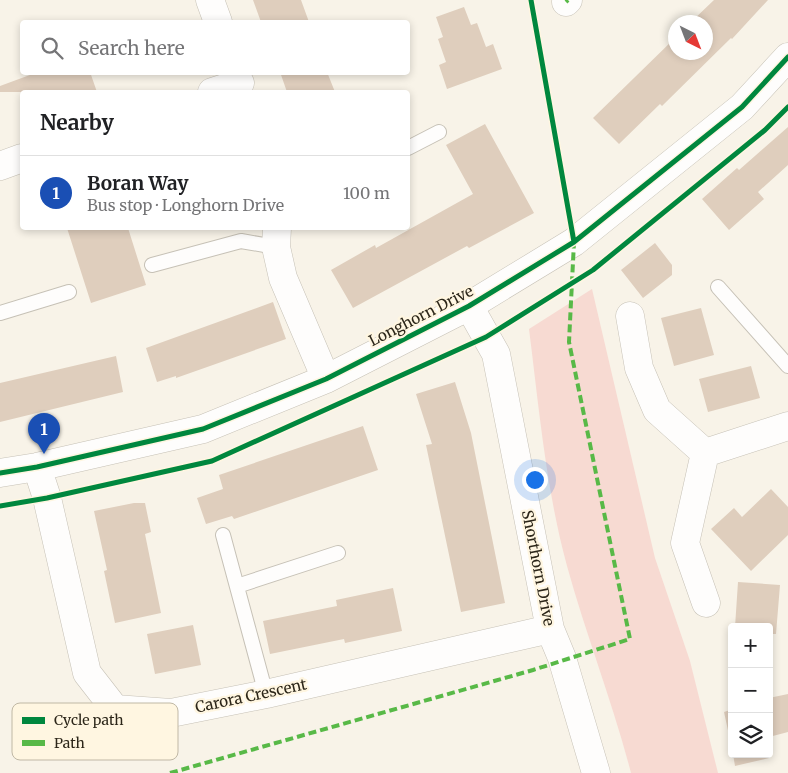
<!DOCTYPE html>
<html lang="en">
<head>
<meta charset="utf-8">
<style>
  :root { --surface:#fff; --page:#f6f6f6; --text:#202124; --muted:#757577; --line:#e0e0e0; --accent:#0b8043 }
  body { margin:0; font-family:Merriweather,serif; background:var(--page); color:var(--text) }
  .controls { position:absolute; right:15px; bottom:15px; display:grid; overflow:hidden; border-radius:5px; box-shadow:0 2px 8px #0003 }
  .controls button { width:45px; height:45px; display:grid; place-items:center; padding:0; border:0; border-bottom:1px solid var(--line); background:var(--surface); color:var(--text); font:25px sans-serif }
  .compass { position:absolute; left:668px; top:15px; width:45px; height:45px; border-radius:50%; background:var(--surface); box-shadow:0 2px 8px #0003; rotate:138deg }
  .you { position:absolute; left:534px; top:479px; width:18px; height:18px; margin:-12px; border:4px solid #fff; border-radius:50%; background:#1a73e8; box-shadow:0 0 0 8px #1a73e833 }
  .badge { display:grid; place-items:center; width:32px; height:32px; border-radius:50%; background:var(--accent); color:#fff; font-size:16px; font-weight:700 }
  .pin { position:absolute; translate:-50% -41px; filter:drop-shadow(0 1px 2px #0008) }
  .pin::after { content:''; position:absolute; top:26px; width:18px; height:15px; background:inherit; clip-path:polygon(0 0,100% 0,50% 100%) }
  .list { margin:0; padding:0; list-style:none }
  h2 { display:flex; justify-content:space-between; align-items:center; height:65px; margin:0; padding:0 20px; font-size:21px }
  h2 small { font-size:16px; font-weight:400; color:var(--muted) }
  .list li { display:grid; grid-template-columns:32px 1fr auto; gap:15px; align-items:center; box-sizing:border-box; height:75px; padding:0 20px; border-top:1px solid var(--line) }
  .list b { display:block; font-size:19px; white-space:nowrap }
  .list p { margin:0; font-size:16px; white-space:nowrap; color:var(--muted) }
  .list em { font-size:16px; font-style:normal; color:var(--muted) }
  .icon { flex:none; width:28px; height:28px; fill:none; stroke:currentColor; stroke-width:2; stroke-linecap:round; stroke-linejoin:round }
  .map { position:relative; flex:none; width:788px; height:773px; overflow:hidden }
  .search { position:absolute; background:var(--surface); box-shadow:0 2px 8px #0003; left:20px; top:20px; width:390px; height:55px; display:flex; align-items:center; gap:12px; box-sizing:border-box; padding:0 18px; border-radius:5px; color:var(--muted); font-size:19px }
  .panel { position:absolute; background:var(--surface); box-shadow:0 2px 8px #0003; left:20px; top:90px; width:390px; height:140px; border-radius:5px }
  .map>svg:first-child { display:block }
</style>
</head>
<body>
<div class="map">
<svg width="788" height="773" viewBox="0 0 788 773">
  <rect width="100%" height="100%" fill="#f8f3e8"/>
  <path fill="#f7dad2" d="M592 289 655 558 690 661 718 773H631C613 703 586 635 567 566 546 489 539 408 529 329Z"/>
  <path fill="#dfcebd" d="M253 0H301L309 22H261Z
    M714 0H768L732 39 731 38 662 106 660 104 619 144 593 118 676 37V52H706V22H691Z
    M464 7 471 25 477 23 486 47 493 44 502 69 447 89 439 65 446 62 438 39 443 37 436 17Z
    M38 72H90L97 92H0V86Z
    M280 72H327L335 92H287Z
    M485 124 534 213 469 248 467 246 353 308 331 270 375 245 376 248 473 194 446 145Z
    M788 127V165L758 192 764 199 729 230 702 199 737 168 739 170Z
    M67 228H128L146 285 91 303Z
    M655 243 672 265V275L643 298 621 270Z
    M273 302 286 339 176 378V376L157 382 146 348Z
    M701 308 714 355 674 366 661 318Z
    M116 356 123 392 0 422V383Z
    M751 366 760 398 708 412 699 379Z
    M455 382 471 433 505 603 461 612 426 445 432 444 416 394Z
    M363 426 378 470 234 519 232 516 206 524 197 498 223 489 219 475Z
    M771 489 788 507V535L751 571 711 529 734 508 742 517Z
    M134 503H145L151 532 145 534 161 613 115 623 104 571 107 570 94 511Z
    M738 582 780 585 776 634H769V627H735Z
    M393 588 402 631 345 643 344 639 270 654 263 621 337 606 336 600Z
    M193 625 201 665 155 674 147 634Z
    M788 694V732L769 737V698Z
    M729 707H732V749L724 712 730 710Z
    M733 754H769V758L735 766Z"/>
  <g fill="none" stroke-linecap="round" stroke-linejoin="round">
    <g stroke="#c6c1b6" stroke-width="16">
      <path id="lane" d="M408 148 439 132
        M152 265 241 241 276 247
        M718 287 788 366
        M0 313 69 292
        M223 535 266 694
        M237 586 338 553"/>
    </g>
    <g stroke="#c6c1b6" stroke-width="29">
      <path id="street" d="M210 0 218 22
        M566 2 568 0
        M212 92 240 83
        M0 166 22 158
        M277 228 276 247 283 278 326 379
        M469 306 496 354 550 629 562 658 596 773
        M630 316 639 368 657 410 705 453 685 543 706 603
        M705 453 788 426
        M37 467 47 498 87 673 115 709 171 713 266 694 550 629
        M0 473 37 467 203 429 326 379 469 306 574 242 742 107 788 57"/>
    </g>
    <use href="#lane" stroke="#fefdfc" stroke-width="14"/>
    <use href="#street" stroke="#fefdfc" stroke-width="28"/>
    <path stroke="#58b947" stroke-width="4" stroke-dasharray="8 4" stroke-linecap="butt" d="M566 2 568 0
      M170 773 533 670 630 639 569 342 574 242"/>
    <g stroke="#fff6e1" stroke-width="8">
      <path id="cycleway" d="M531 0 574 242
        M0 473 37 467 203 429 326 379 469 306 574 242 742 107 788 57
        M0 506 47 498 212 461 486 337 593 270 765 130 788 107"/>
    </g>
    <use href="#cycleway" stroke="#00873e" stroke-width="5"/>
  </g>
  <g text-anchor="middle" stroke-width="4.5" stroke-linejoin="round" paint-order="stroke">
    <g font-size="15" fill="#2c2619" stroke="#fff6e1">
      <text transform="translate(421 316) rotate(-27)" y="5">Longhorn Drive</text>
      <text transform="translate(538 568) rotate(79)" y="5">Shorthorn Drive</text>
      <text transform="translate(251 696) rotate(-12)" y="5">Carora Crescent</text>
    </g>
  </g>
  <rect x="12" y="703" width="166" height="57" rx="8" fill="#fff6e1" stroke="#c0b8a5" stroke-width="1"/>
  <rect x="22" y="717" width="23" height="7" fill="#00873e"/>
  <rect x="22" y="740" width="23" height="6" fill="#58b947"/>
  <g font-size="14" fill="#2c2619">
    <text x="54" y="725">Cycle path</text>
    <text x="54" y="748">Path</text>
  </g>
</svg>
<div class="controls">
<button>+</button>
<button>−</button>
<button><svg class="icon" aria-label="layers" viewBox="0 0 24 24"><path d="M12 4l9 5-9 5-9-5zM3 14l9 5 9-5"/></svg></button>
</div>
<svg class="compass" viewBox="-18 -18 36 36"><path d="M0-13l5 13h-10z" fill="#e53935"/><path d="M0 13l5-13h-10z" fill="#757577"/></svg>
<div class="you"></div>
<div class="pin badge" style="left:44px;top:454px;background:#1a4fb4">1</div>
<div class="search"><svg class="icon" aria-label="search" viewBox="0 0 24 24"><circle cx="10" cy="10" r="6"/><path d="M15 15l6 6"/></svg>Search here</div>
<section class="panel">
<h2>Nearby<small></small></h2>
<ul class="list">
<li><span class="badge" style="background:#1a4fb4">1</span><div><b>Boran Way</b><p>Bus stop · Longhorn Drive</p></div><em>100 m</em></li>
</ul>
</section>
</div>
</body>
</html>
